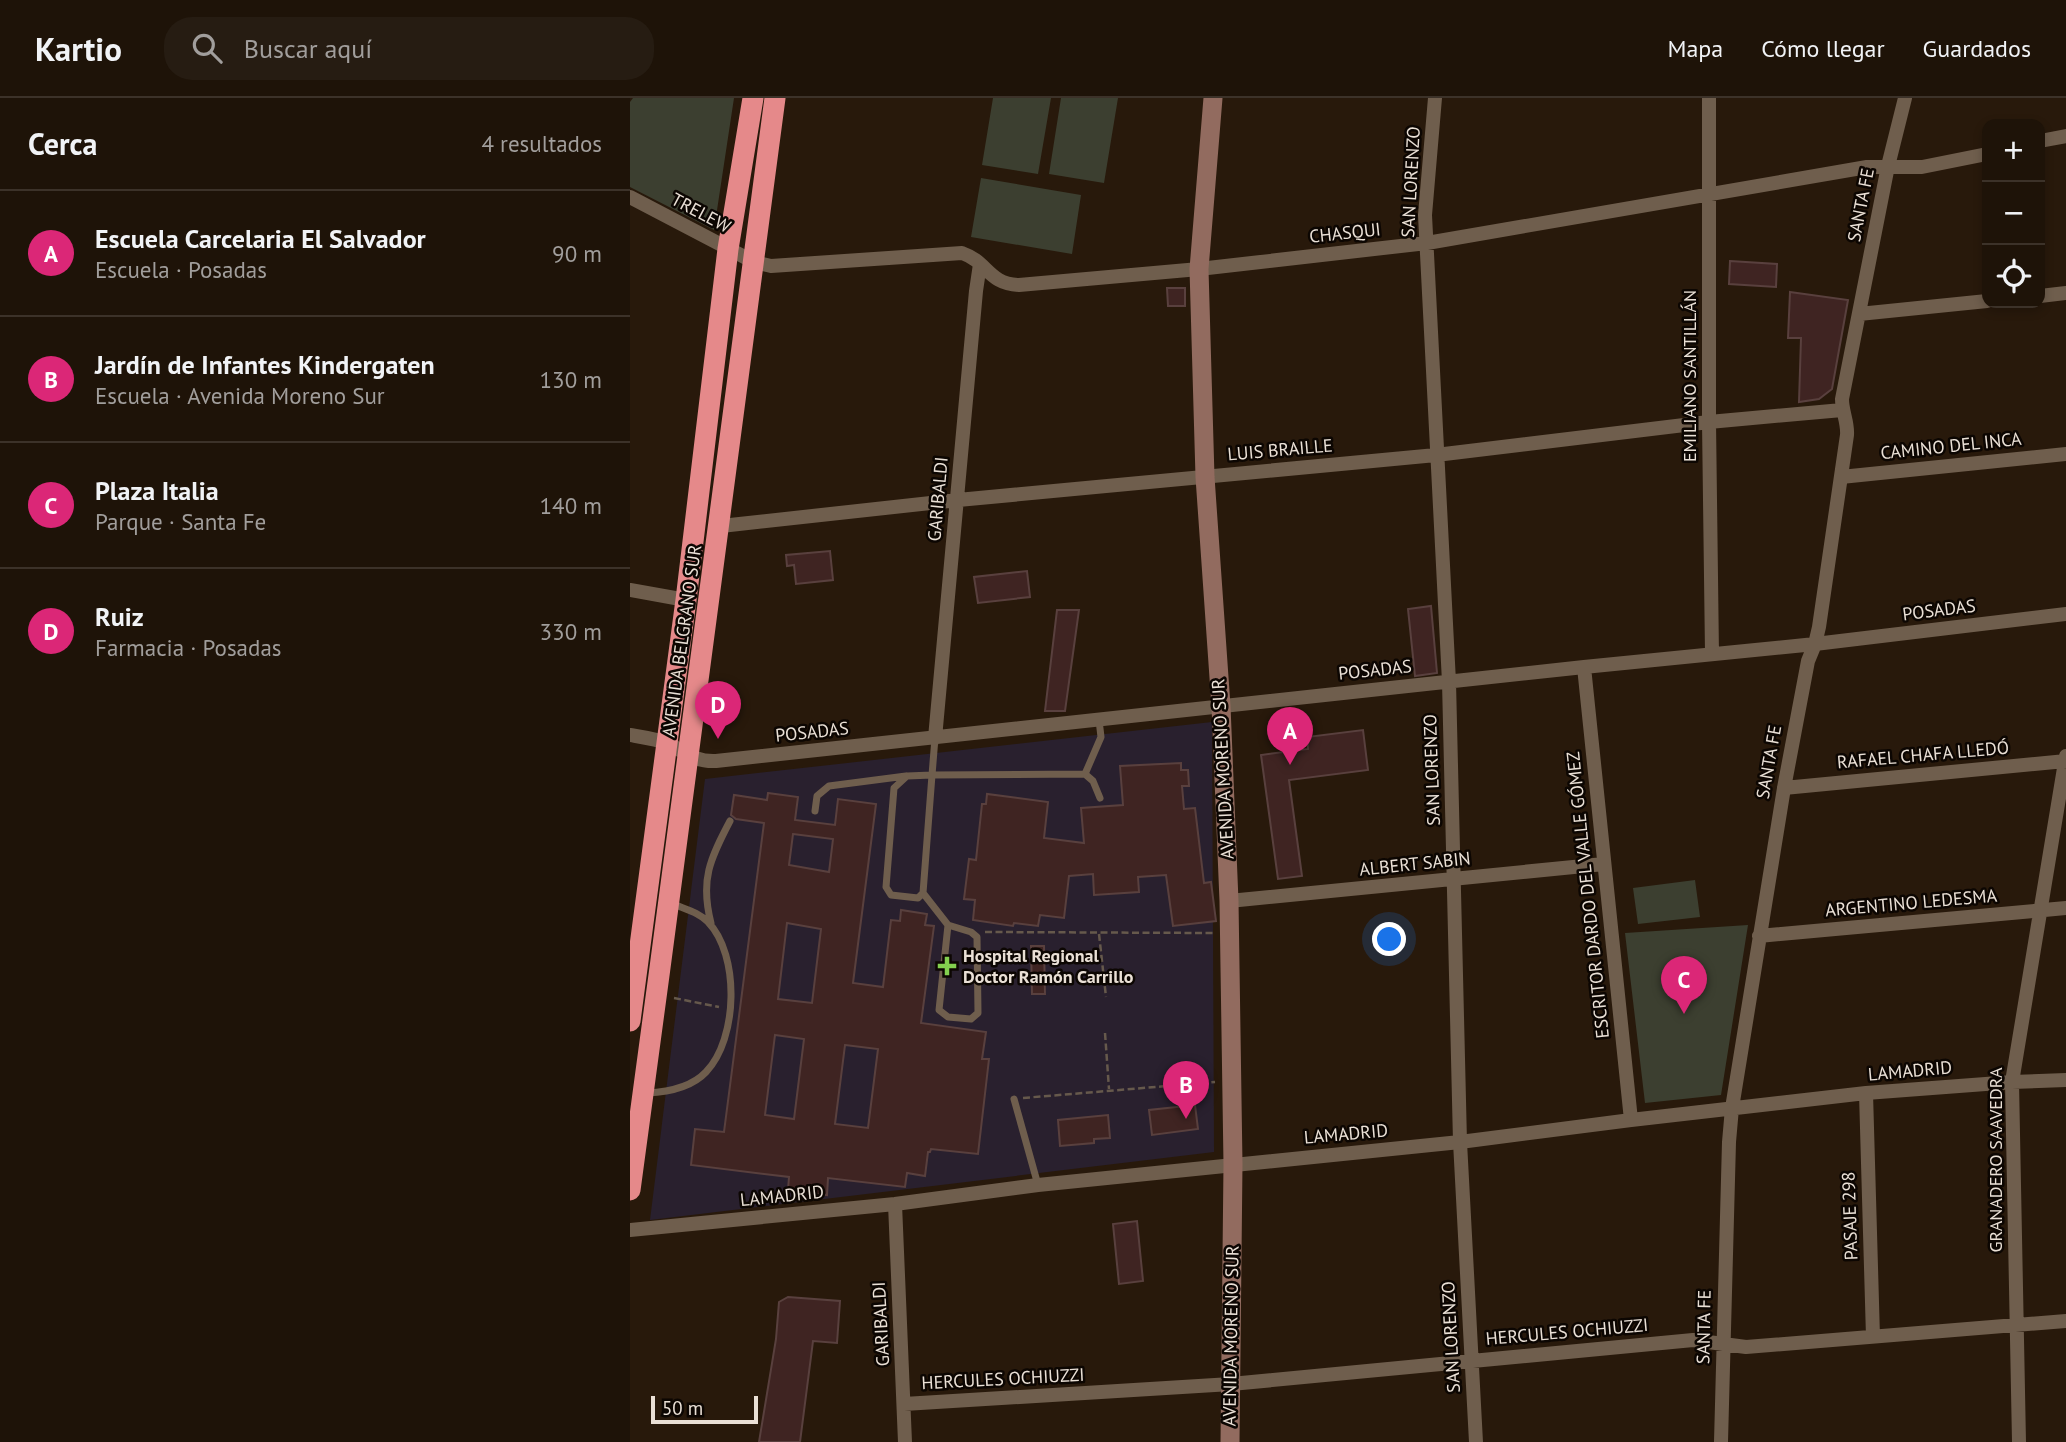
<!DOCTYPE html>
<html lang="es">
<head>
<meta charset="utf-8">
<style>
  :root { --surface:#1e1308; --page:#261c12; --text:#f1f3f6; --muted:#a19e9c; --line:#3c3229; --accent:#db2777 }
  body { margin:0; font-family:"PT Sans",sans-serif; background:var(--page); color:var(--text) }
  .controls { position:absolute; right:21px; top:21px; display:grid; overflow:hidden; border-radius:14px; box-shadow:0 4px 10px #0003 }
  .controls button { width:63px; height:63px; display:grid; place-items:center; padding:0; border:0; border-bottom:2px solid var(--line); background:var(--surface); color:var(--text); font:35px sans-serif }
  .scale { position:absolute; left:21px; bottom:18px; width:107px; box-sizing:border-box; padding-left:7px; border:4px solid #eae0d6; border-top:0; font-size:19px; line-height:24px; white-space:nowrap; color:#eae0d6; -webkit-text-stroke:5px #0c0602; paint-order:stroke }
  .you { position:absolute; left:760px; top:842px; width:24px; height:24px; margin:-18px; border:5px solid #fff; border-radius:50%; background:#1a73e8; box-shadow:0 0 0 10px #1a73e833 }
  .badge { display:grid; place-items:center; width:46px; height:46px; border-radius:50%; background:var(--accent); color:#fff; font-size:23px; font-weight:700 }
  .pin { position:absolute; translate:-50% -58px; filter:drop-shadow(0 2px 4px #0008) }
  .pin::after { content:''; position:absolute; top:37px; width:24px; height:21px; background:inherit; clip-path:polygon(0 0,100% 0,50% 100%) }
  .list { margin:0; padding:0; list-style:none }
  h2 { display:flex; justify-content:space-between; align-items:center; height:91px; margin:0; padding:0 28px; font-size:30px }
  h2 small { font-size:23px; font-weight:400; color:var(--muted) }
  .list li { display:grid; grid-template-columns:46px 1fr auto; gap:21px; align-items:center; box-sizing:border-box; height:126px; padding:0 28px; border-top:2px solid var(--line) }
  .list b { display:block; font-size:26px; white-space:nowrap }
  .list p { margin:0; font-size:23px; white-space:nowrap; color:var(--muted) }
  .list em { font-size:23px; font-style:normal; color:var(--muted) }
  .icon { flex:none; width:38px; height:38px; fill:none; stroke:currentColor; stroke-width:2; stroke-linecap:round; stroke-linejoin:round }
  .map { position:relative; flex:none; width:1436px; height:1344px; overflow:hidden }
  header { display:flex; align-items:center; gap:42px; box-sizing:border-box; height:98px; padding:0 35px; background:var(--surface); border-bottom:2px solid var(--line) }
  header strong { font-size:33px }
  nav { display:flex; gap:38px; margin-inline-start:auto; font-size:24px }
  .search { width:490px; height:63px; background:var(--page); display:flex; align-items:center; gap:18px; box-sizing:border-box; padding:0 24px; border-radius:28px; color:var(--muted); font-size:26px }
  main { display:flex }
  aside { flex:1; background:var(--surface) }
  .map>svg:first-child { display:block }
</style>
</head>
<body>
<header>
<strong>Kartio</strong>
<div class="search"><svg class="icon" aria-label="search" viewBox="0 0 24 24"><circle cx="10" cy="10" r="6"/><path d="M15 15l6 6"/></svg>Buscar aquí</div>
<nav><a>Mapa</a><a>Cómo llegar</a><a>Guardados</a></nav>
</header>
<main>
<aside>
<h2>Cerca<small>4 resultados</small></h2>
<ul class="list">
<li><span class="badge">A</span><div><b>Escuela Carcelaria El Salvador</b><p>Escuela · Posadas</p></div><em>90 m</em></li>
<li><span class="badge">B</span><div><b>Jardín de Infantes Kindergaten</b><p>Escuela · Avenida Moreno Sur</p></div><em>130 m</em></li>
<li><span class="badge">C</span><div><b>Plaza Italia</b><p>Parque · Santa Fe</p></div><em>140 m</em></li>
<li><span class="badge">D</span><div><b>Ruiz</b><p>Farmacia · Posadas</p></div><em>330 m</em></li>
</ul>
</aside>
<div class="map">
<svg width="1436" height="1344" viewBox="0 0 1436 1344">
  <rect width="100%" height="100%" fill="#28190b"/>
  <path fill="#29202e" d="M582 624 584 1054 20 1122 75 681Z"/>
  <path fill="#3c3f30" d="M3 0H104L84 132 0 89V4Z
    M363 0H421L408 76 352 67Z
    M431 0H488L474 85 419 76Z
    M351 80 451 97 442 156 341 139Z
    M1065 782 1070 819 1008 826 1003 790Z
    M1118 827 1091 997 1015 1005 995 835Z"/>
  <path fill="#3f2422" stroke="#59403e" stroke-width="2" fill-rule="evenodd" d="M1100 163 1147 166 1146 189 1099 186Z
    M537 190H555V208H538Z
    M1160 194 1218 202 1202 291 1189 301 1169 304 1171 240H1158Z
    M200 453 203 482 166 486 164 467 157 468 156 457Z
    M397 473 400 499 348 505 344 479Z
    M801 508 807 575 785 578 778 511Z
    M427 512H449L435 613H415Z
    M733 632 738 672 659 682 672 778 648 781 631 657 678 651 677 639Z
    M551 665V672H558L559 688H552L554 711 565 710 574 785 581 784 586 823 543 828 536 777 508 779 509 794 464 797 463 776 439 778 434 820 410 817 408 828 384 825 383 828 343 822 345 802 334 801 339 761 346 762 352 706H356L357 696 418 704 414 740 454 745 451 710 493 707 490 668Z
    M138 695 168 699 165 722 205 727 208 701 246 706 223 885 253 889 261 822 270 823 271 812 297 816 295 827 304 828 291 925 356 934 352 961H359L348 1056 301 1051 300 1054H298L295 1078 277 1075 275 1089 198 1080 197 1097 158 1092 159 1079 61 1067 65 1031 94 1034 134 725 106 721 101 717 104 697 137 702ZM163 736 203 741 199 774 159 767ZM157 825 191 831 182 905 148 901ZM145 937 174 941 164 1021 135 1017ZM215 947 248 951 238 1030 205 1026Z
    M401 848H414L415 896H402Z
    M565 1007 568 1031 522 1037 519 1012Z
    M478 1017 480 1040 464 1041V1045L430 1048 428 1022Z
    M507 1123 513 1183 489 1186 483 1126Z
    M158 1199 210 1203 207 1245 183 1243 170 1344H129L146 1241 149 1204Z"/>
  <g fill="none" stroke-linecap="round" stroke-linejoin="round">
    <path stroke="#66594c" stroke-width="2.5" stroke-dasharray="7 3.5" stroke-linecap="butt" d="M355 834 583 835
      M469 836 476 899
      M44 900 89 909
      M475 935 479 991
      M393 1000 585 984"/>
    <path stroke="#6f5e4d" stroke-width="7" d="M305 640 302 677 293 795 288 800 261 797 256 789 264 690 277 678 302 677 455 676 463 683 470 700
      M455 676 471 639 469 622
      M185 713 187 698 199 688 276 678
      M293 795 318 827 341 834 347 839 348 915 341 921 318 919 309 912 318 827
      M81 825C70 782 80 761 100 723
      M17 995C38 994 61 990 76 974 108 941 110 857 78 824 69 814 54 811 41 805
      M384 1001 408 1087"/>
    <path stroke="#6f5e4d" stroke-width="14" d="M805 0 795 117 819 584 830 1044 846 1344
      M1079 0V324L1082 556
      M1410 43 1436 38
      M0 99 124 164 141 168 332 155C358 164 358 186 389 187L569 171 797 145 1237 69H1292L1357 56
      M1410 198 1436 195
      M1229 216 1357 203
      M1211 379 1436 356
      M91 428 328 402 806 357 1079 324 1212 312
      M0 492 56 502
      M954 569 1001 1022
      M0 637C12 639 27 641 39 646 56 655 66 664 86 663L954 569 1185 546 1436 516
      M305 640 346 193 350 166
      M1154 690 1436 663
      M599 803 974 766
      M1129 838 1436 810
      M1236 995 1243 1239
      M265 1106 275 1344
      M0 1132 265 1106 408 1087 830 1044 1001 1022 1236 995 1382 984 1436 982
      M274 1306 601 1286 1063 1242 1116 1249 1436 1223
      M1091 1344 1099 1044 1102 1010 1154 690 1178 563 1185 546 1189 529 1217 337C1218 324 1212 314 1212 301L1258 68 1275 0
      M1389 1344 1382 984 1436 658"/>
    <path stroke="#926b5f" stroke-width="19" d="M583 0 569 171 575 379 591 608 599 803 603 1066 600 1344"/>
    <path stroke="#e5898a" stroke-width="21" d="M0 923 56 502 98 151 123 0
      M0 1092C49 728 99 364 145 0"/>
  </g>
  <path fill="#83d04f" stroke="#0c0602" stroke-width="2.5" d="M313.5 857.5h7v7h7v7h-7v7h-7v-7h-7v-7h7z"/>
  <g text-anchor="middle" stroke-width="5" stroke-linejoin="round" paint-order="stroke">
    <g font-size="18" fill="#eae0d6" stroke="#0c0602">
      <text transform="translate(781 84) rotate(-87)" y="6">SAN LORENZO</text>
      <text transform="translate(1231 107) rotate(-79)" y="6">SANTA FE</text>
      <text transform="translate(71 115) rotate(28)" y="6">TRELEW</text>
      <text transform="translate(715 135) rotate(-6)" y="6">CHASQUI</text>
      <text transform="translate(1060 278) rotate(-90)" y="6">EMILIANO SANTILLÁN</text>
      <text transform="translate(1321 348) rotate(-6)" y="6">CAMINO DEL INCA</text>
      <text transform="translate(650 352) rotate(-5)" y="6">LUIS BRAILLE</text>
      <text transform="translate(308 401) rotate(-85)" y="6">GARIBALDI</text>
      <text transform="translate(1309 512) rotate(-7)" y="6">POSADAS</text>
      <text transform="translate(52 543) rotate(-82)" y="6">AVENIDA BELGRANO SUR</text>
      <text transform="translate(745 572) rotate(-6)" y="6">POSADAS</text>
      <text transform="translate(182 634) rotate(-6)" y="6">POSADAS</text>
      <text transform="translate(1293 657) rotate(-5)" y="6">RAFAEL CHAFA LLEDÓ</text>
      <text transform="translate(1139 664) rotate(-80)" y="6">SANTA FE</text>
      <text transform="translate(593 671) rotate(-93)" y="6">AVENIDA MORENO SUR</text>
      <text transform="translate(802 672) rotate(-92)" y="6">SAN LORENZO</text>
      <text transform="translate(785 766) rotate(-6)" y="6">ALBERT SABIN</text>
      <text transform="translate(958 797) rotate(-96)" y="6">ESCRITOR DARDO DEL VALLE GÓMEZ</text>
      <text transform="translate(1281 805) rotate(-5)" y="6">ARGENTINO LEDESMA</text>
      <text transform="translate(1280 973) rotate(-5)" y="6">LAMADRID</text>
      <text transform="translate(716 1036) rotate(-5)" y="6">LAMADRID</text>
      <text transform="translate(1366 1062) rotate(-90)" y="6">GRANADERO SAAVEDRA</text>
      <text transform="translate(152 1098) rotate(-6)" y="6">LAMADRID</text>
      <text transform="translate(1220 1118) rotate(-92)" y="6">PASAJE 298</text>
      <text transform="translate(251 1226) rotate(-93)" y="6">GARIBALDI</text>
      <text transform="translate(1074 1229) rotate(-89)" y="6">SANTA FE</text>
      <text transform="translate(937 1234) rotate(-5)" y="6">HERCULES OCHIUZZI</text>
      <text transform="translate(601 1238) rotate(-89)" y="6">AVENIDA MORENO SUR</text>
      <text transform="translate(821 1239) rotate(-93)" y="6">SAN LORENZO</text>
      <text transform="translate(373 1281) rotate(-3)" y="6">HERCULES OCHIUZZI</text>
    </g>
    <g font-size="18" font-weight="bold" fill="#eae0d6" stroke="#0c0602" text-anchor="start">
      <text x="333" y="864">Hospital Regional<tspan x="333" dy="21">Doctor Ramón Carrillo</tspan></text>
    </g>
  </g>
</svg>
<div class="controls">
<button>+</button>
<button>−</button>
<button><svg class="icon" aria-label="locate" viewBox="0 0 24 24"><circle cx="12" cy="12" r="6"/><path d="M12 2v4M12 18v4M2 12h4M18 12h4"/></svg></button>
</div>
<div class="scale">50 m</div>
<div class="you"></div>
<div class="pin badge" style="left:660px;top:667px">A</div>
<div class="pin badge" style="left:556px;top:1021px">B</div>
<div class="pin badge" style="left:1054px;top:916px">C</div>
<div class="pin badge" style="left:88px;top:641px">D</div>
</div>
</main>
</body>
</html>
